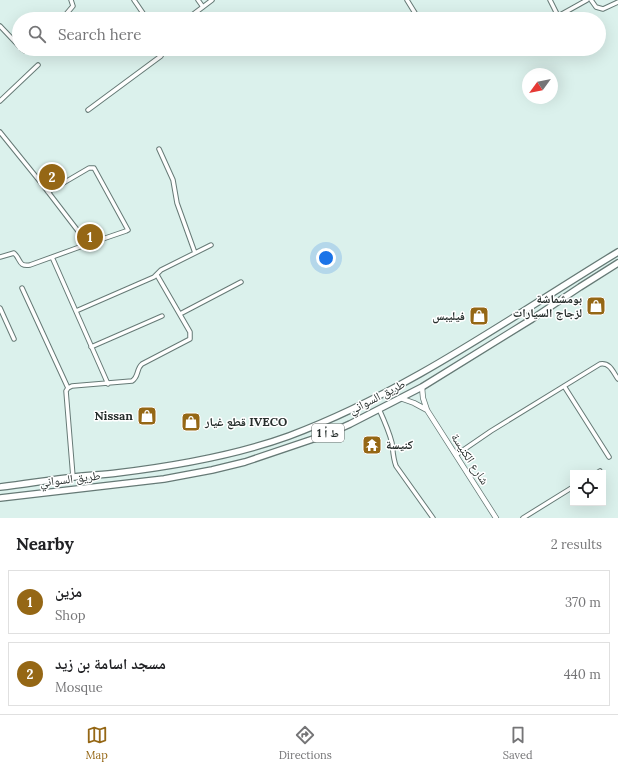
<!DOCTYPE html>
<html lang="en">
<head>
<meta charset="utf-8">
<style>
  :root { --surface:#fff; --page:#f6f6f6; --text:#202124; --muted:#757577; --line:#e0e0e0; --accent:#956715 }
  body { margin:0; font-family:Lora,"Noto Naskh Arabic",serif; background:var(--page); color:var(--text) }
  .controls { position:absolute; right:12px; bottom:12px; display:grid; overflow:hidden; border-radius:0px; box-shadow:0 4px 16px #0002 }
  .controls button { width:36px; height:36px; display:grid; place-items:center; padding:0; border:0; border-bottom:1px solid var(--line); background:var(--surface); color:var(--text); font:20px sans-serif }
  .compass { position:absolute; left:522px; top:68px; width:36px; height:36px; border-radius:50%; background:var(--surface); box-shadow:0 4px 16px #0002; rotate:237deg }
  .you { position:absolute; left:326px; top:258px; width:14px; height:14px; margin:-10px; border:3px solid #fff; border-radius:50%; background:#1a73e8; box-shadow:0 0 0 6px #1a73e833 }
  .badge { display:grid; place-items:center; width:26px; height:26px; border-radius:50%; background:var(--accent); color:#fff; font-size:13px; font-weight:700 }
  .pin { position:absolute; translate:-50% -50%; border:2px solid #fff; box-shadow:0 1px 4px #0006 }
  .list { margin:0; padding:0; list-style:none }
  h2 { display:flex; justify-content:space-between; align-items:center; height:52px; margin:0; padding:0 16px; font-size:17px }
  h2 small { font-size:13px; font-weight:400; color:var(--muted) }
  .list li { display:grid; grid-template-columns:26px 1fr auto; gap:12px; align-items:center; box-sizing:border-box; height:64px; margin:0 8px 8px; padding:0 8px; border:1px solid var(--line); border-radius:0px }
  .list b { display:block; font-size:15px; white-space:nowrap }
  .list p { margin:0; font-size:13px; white-space:nowrap; color:var(--muted) }
  .list em { font-size:13px; font-style:normal; color:var(--muted) }
  .icon { flex:none; width:22px; height:22px; fill:none; stroke:currentColor; stroke-width:2; stroke-linecap:round; stroke-linejoin:round }
  .map { position:relative; flex:none; width:618px; height:518px; overflow:hidden }
  .search { position:absolute; background:var(--surface); box-shadow:0 4px 16px #0002; left:12px; right:12px; top:12px; height:44px; display:flex; align-items:center; gap:10px; box-sizing:border-box; padding:0 14px; border-radius:22px; color:var(--muted); font-size:15px }
  .sheet { height:196px; background:var(--surface) }
  nav { display:flex; justify-content:space-around; align-items:center; box-sizing:border-box; height:56px; border-top:1px solid var(--line); background:var(--surface); font-size:11px; color:var(--muted) }
  nav a { display:grid; justify-items:center; gap:2px }
  nav .on { color:var(--accent) }
  .map>svg:first-child { display:block }
</style>
</head>
<body>
<div class="map">
<svg width="618" height="518" viewBox="0 0 618 518">
  <rect width="100%" height="100%" fill="#dbf1ec"/>
  <g fill="none" stroke-linecap="round" stroke-linejoin="round">
    <g stroke="#667a76" stroke-width="5.5">
      <path id="minor" d="M134 0 147 19
        M198 0 203 7
        M407 0 415 13
        M550 0 558 16
        M591 0 596 7 603 9 618 2
        M62 19 73 6 71 0
        M187 19 212 0
        M553 19 587 0
        M0 26 19 46
        M22 49 25 51
        M0 101 38 65
        M88 110 161 56 164 49
        M0 132 42 184 88 244
        M159 149 173 180 177 203 195 253
        M0 257 14 253C21 259 18 267 30 265L88 244 126 231 128 230 94 168H89L48 192
        M52 257 108 384
        M22 288 68 388 66 391 73 477
        M0 308 14 339
        M76 311 154 277 161 270 211 245
        M180 314 241 282
        M91 347 162 316
        M564 386 609 457
        M68 388 72 386 132 381C139 377 136 369 142 364L190 339V332L157 275
        M379 409C384 420 389 431 392 443 393 451 393 458 396 466L433 518
        M456 455 491 431 600 364C610 362 613 372 618 379
        M597 473 600 471
        M523 518 573 487"/>
    </g>
    <g stroke="#667a76" stroke-width="6">
      <path id="secondary" d="M422 387 423 398 427 410 496 518
        M400 398 414 403 427 410"/>
    </g>
    <g stroke="#667a76" stroke-width="8">
      <path id="trunk" d="M0 487C25 484 49 480 74 477 88 475 103 475 117 473 175 466 234 456 289 436 407 392 511 317 618 252
        M0 498 164 479 212 470 245 462 328 434 350 424 422 387 532 319 580 287 618 263"/>
    </g>
    <use href="#minor" stroke="#fff" stroke-width="3.5"/>
    <use href="#secondary" stroke="#fff" stroke-width="4.5"/>
    <use href="#trunk" stroke="#fff" stroke-width="5.5"/>
  </g>
  <defs>
    <g id="shop-square" transform="scale(1)"><rect x="-9" y="-9" width="18" height="18" rx="4" fill="#956715" stroke="#fff"/><path d="M-5-2.5h2.3a2.7 3.5 0 0 1 5.4 0H5L5.5 6h-11ZM-1.5-2.5h3a1.5 2.3 0 0 0-3 0Z" fill="#fff"/></g>
    <g id="temple-square" transform="scale(1)"><rect x="-9" y="-9" width="18" height="18" rx="4" fill="#956715" stroke="#fff"/><path d="M0-6L5-2H3V0L6.5 2.5H4V6H1.5V3h-3V6H-4V2.5H-6.5L-3 0V-2H-5Z" fill="#fff"/></g>
  </defs>
  <g fill-rule="evenodd">
    <use href="#shop-square" x="596" y="306"/>
    <use href="#shop-square" x="479" y="316"/>
    <use href="#shop-square" x="147" y="416"/>
    <use href="#shop-square" x="191" y="422"/>
    <use href="#temple-square" x="372" y="445"/>
  </g>
  <g text-anchor="middle" stroke-width="3" stroke-linejoin="round" paint-order="stroke">
    <rect fill="#fff" stroke="#676d6b" stroke-width="1" x="312" y="424" width="32" height="18" rx="3"/>
    <g font-size="11" font-weight="bold" fill="#262e2c">
      <text x="328" y="437">ط أ 1</text>
    </g>
    <g font-size="12" font-weight="bold" fill="#262e2c" stroke="#fff" text-anchor="end">
      <text x="582" y="303">بومشماشة<tspan x="582" dy="14">لزجاج السيارات</tspan></text>
      <text x="465" y="320">فيليبس</text>
      <text x="133" y="420">Nissan</text>
      <text x="205" y="426" text-anchor="start">قطع غيار IVECO</text>
      <text x="386" y="449" text-anchor="start">كنيسة</text>
    </g>
    <g font-size="12" fill="#262e2c" stroke="#fff">
      <text transform="translate(377 397) rotate(-27)" y="4">طريق السواني</text>
      <text transform="translate(470 459) rotate(57)" y="4">شارع الكنيسة</text>
      <text transform="translate(70 479) rotate(-7)" y="4">طريق السواني</text>
    </g>
  </g>
</svg>
<div class="controls">
<button><svg class="icon" aria-label="locate" viewBox="0 0 24 24"><circle cx="12" cy="12" r="6"/><path d="M12 2v4M12 18v4M2 12h4M18 12h4"/></svg></button>
</div>
<svg class="compass" viewBox="-18 -18 36 36"><path d="M0-13l5 13h-10z" fill="#e53935"/><path d="M0 13l5-13h-10z" fill="#757577"/></svg>
<div class="you"></div>
<div class="pin badge" style="left:90px;top:237px">1</div>
<div class="pin badge" style="left:52px;top:177px">2</div>
<div class="search"><svg class="icon" aria-label="search" viewBox="0 0 24 24"><circle cx="10" cy="10" r="6"/><path d="M15 15l6 6"/></svg>Search here</div>
</div>
<section class="sheet">
<h2>Nearby<small>2 results</small></h2>
<ul class="list">
<li><span class="badge">1</span><div><b>مزين</b><p>Shop</p></div><em>370 m</em></li>
<li><span class="badge">2</span><div><b>مسجد اسامة بن زيد</b><p>Mosque</p></div><em>440 m</em></li>
</ul>
</section>
<nav>
<a class="on"><svg class="icon" aria-label="map" viewBox="0 0 24 24"><path d="M3 6l6-2 6 2 6-2v14l-6 2-6-2-6 2zM9 4v14M15 6v14"/></svg>Map</a>
<a><svg class="icon" aria-label="directions" viewBox="0 0 24 24"><path d="M12 3l9 9-9 9-9-9zM9 14v-3h6M13 9l2 2-2 2"/></svg>Directions</a>
<a><svg class="icon" aria-label="saved" viewBox="0 0 24 24"><path d="M7 4h10v16l-5-4-5 4z"/></svg>Saved</a>
</nav>
</body>
</html>
